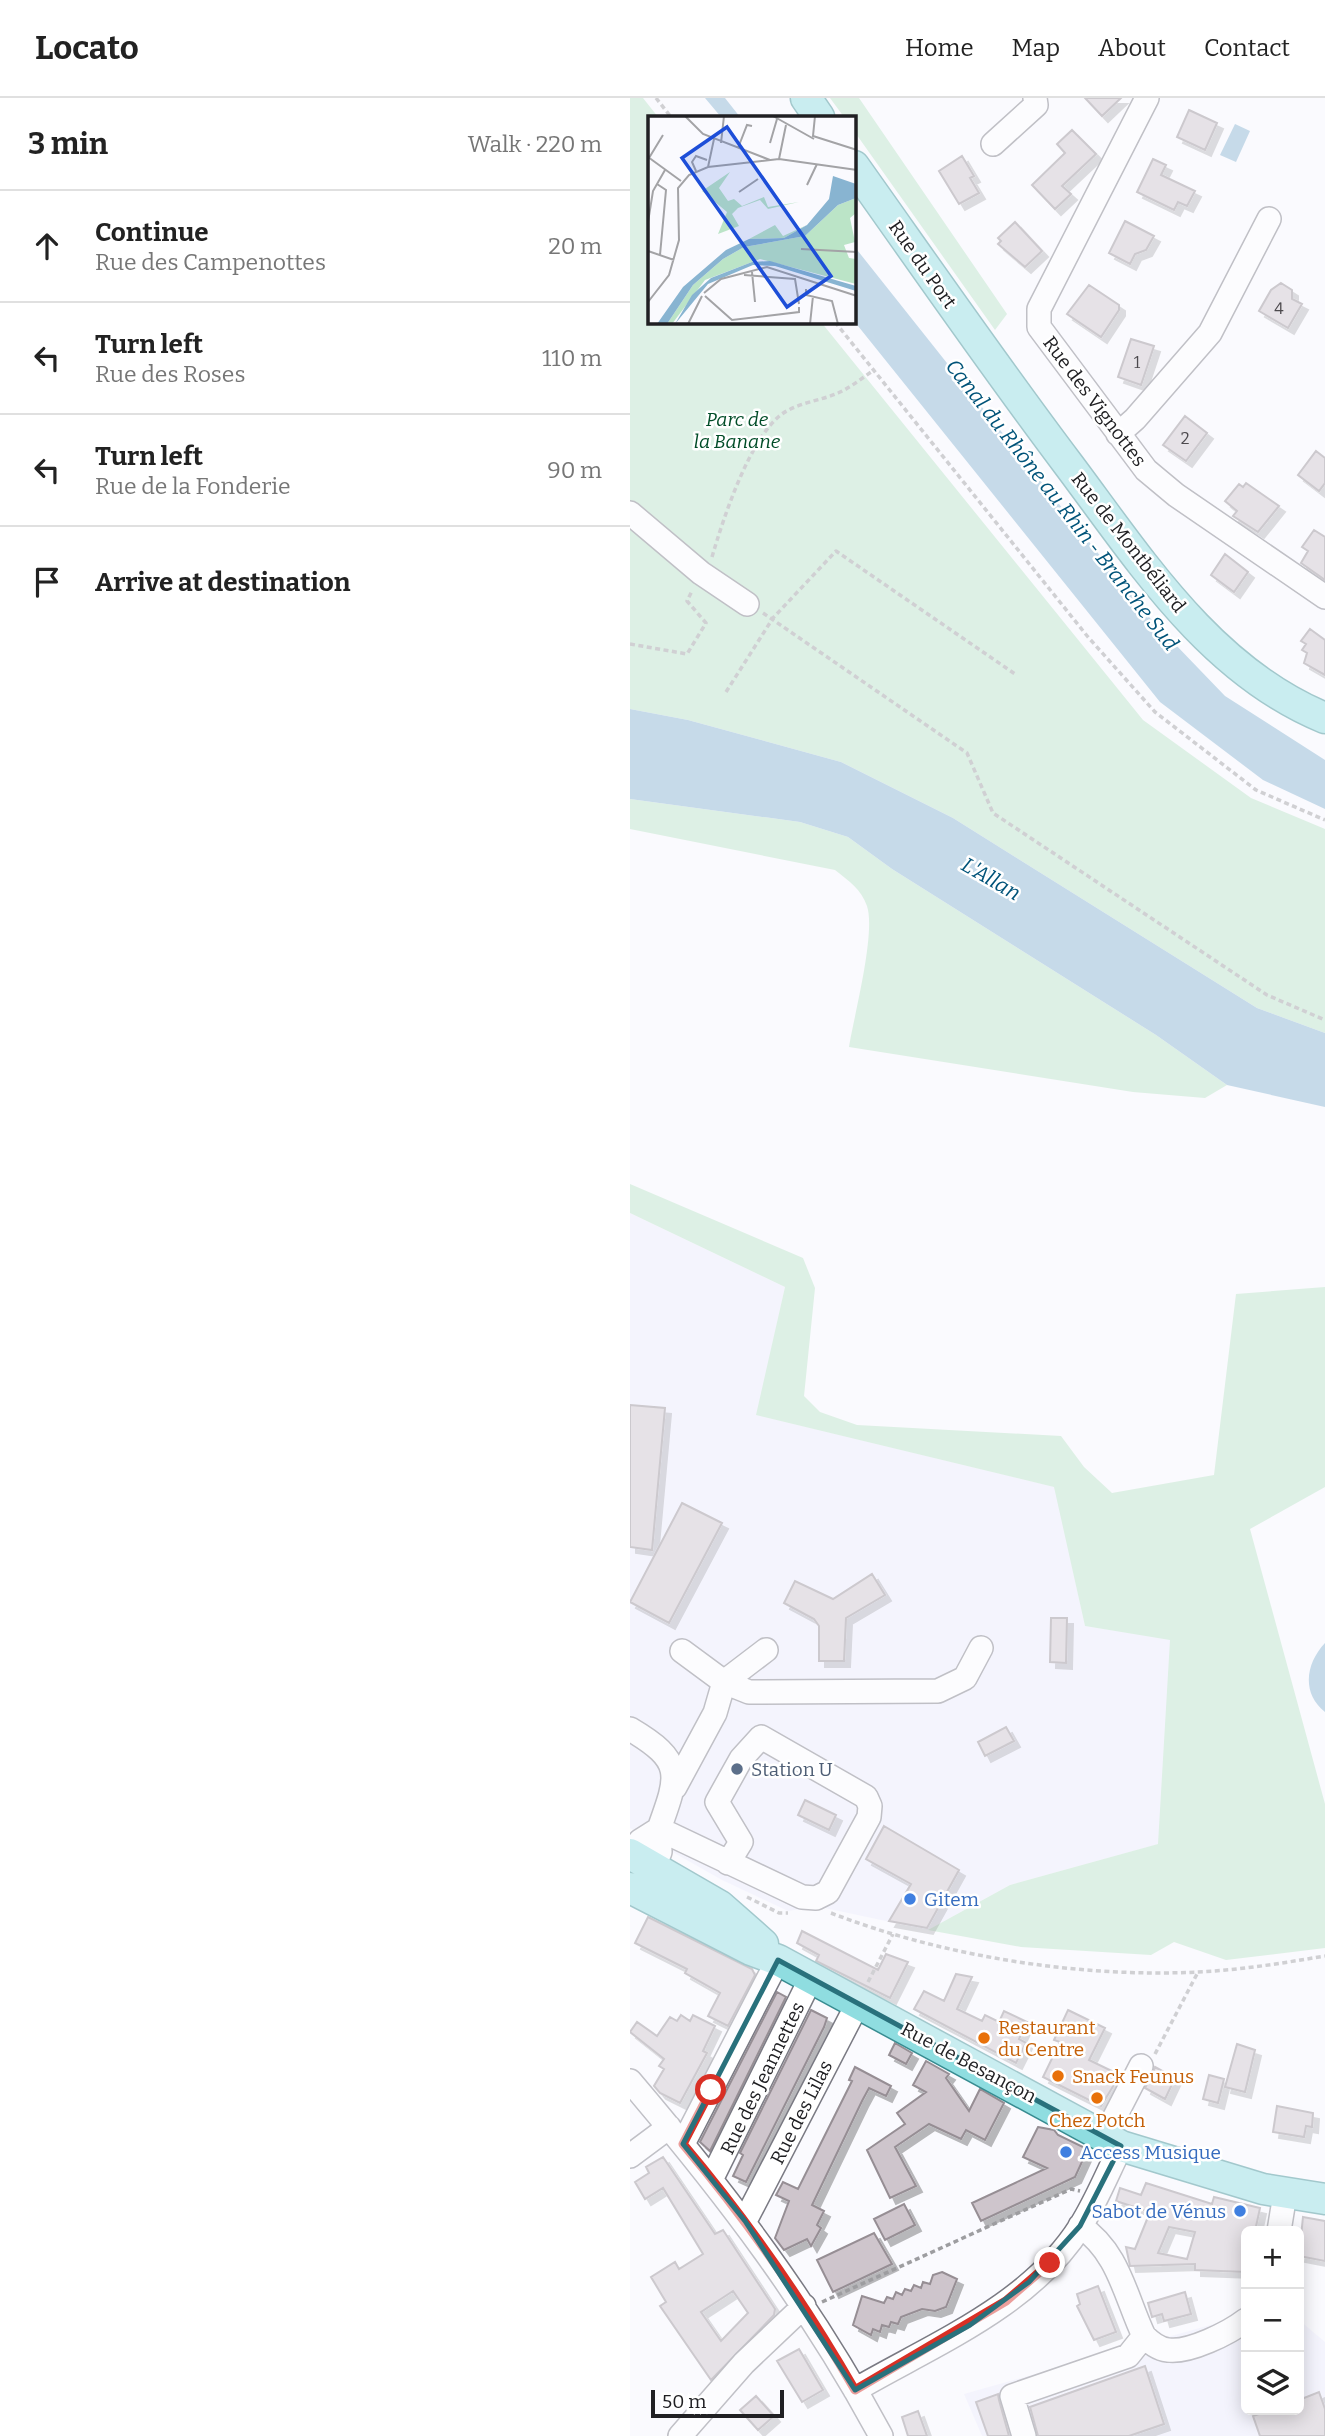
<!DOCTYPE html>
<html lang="en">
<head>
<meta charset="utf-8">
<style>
  :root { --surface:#fff; --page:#f2f2f2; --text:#222; --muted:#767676; --line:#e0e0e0 }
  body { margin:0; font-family:Bitter,serif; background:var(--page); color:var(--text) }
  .controls { position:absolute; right:21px; bottom:21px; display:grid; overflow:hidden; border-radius:10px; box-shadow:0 4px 18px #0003 }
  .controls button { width:63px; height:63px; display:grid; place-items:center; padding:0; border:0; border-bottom:2px solid var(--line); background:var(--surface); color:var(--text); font:35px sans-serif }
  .scale { position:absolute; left:21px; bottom:18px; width:133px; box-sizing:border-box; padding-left:7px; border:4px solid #202023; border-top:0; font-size:19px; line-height:24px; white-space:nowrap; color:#202023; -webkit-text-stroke:5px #fff; paint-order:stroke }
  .stop { position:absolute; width:21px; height:21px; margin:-16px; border:5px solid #d93025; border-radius:50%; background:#fff }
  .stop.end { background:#d93025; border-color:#fff; box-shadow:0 2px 7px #0008 }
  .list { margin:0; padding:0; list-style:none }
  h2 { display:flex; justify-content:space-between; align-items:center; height:91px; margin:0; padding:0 28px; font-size:30px }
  h2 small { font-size:23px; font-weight:400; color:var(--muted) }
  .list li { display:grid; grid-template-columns:46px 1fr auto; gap:21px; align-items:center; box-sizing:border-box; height:112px; padding:0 28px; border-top:2px solid var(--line) }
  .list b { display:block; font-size:26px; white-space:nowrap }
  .list p { margin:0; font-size:23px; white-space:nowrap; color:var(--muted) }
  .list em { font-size:23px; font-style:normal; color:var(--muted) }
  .icon { flex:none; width:38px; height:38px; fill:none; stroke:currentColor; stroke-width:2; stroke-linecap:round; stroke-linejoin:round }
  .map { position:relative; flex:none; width:695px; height:2338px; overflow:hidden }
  header { display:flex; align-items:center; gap:42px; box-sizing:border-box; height:98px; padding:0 35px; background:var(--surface); border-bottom:2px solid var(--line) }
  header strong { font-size:33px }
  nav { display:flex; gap:38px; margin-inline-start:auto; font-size:24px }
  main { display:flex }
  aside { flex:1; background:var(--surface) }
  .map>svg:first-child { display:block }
</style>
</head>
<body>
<header>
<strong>Locato</strong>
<nav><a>Home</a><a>Map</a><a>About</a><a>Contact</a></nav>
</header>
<main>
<aside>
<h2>3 min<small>Walk · 220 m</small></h2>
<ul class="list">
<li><svg class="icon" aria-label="ahead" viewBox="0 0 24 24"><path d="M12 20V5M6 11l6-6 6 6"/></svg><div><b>Continue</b><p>Rue des Campenottes</p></div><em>20 m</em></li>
<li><svg class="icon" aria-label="left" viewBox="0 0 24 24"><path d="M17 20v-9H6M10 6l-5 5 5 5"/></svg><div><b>Turn left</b><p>Rue des Roses</p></div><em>110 m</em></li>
<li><svg class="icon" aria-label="left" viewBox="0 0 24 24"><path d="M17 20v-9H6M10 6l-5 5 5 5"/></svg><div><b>Turn left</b><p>Rue de la Fonderie</p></div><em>90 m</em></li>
<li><svg class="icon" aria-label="arrive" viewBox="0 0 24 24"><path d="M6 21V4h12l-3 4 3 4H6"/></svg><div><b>Arrive at destination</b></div></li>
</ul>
</aside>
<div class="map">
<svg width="695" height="2338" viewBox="0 0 695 2338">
  <defs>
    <filter id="shadow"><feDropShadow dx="6" dy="6" stdDeviation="0" flood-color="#0004"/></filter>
  </defs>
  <rect width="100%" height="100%" fill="#fafafe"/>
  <path fill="#eeeefd" d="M0 1115 155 1189 127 1317 425 1389 455 1528 541 1541 529 1746 380 1787 298 1832 176 1806 171 1811 158 1813 92 1782 0 1730Z
    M616 2217V2312H669V2222L695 2244V2338H352L334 2296Z"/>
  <path fill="#bbe4c7" d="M0 0H13L28 19H19V224H191L513 622 621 700 695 731V935L627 910 323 720 211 664 58 622 0 611Z
    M200 0H229L377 216 365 232 224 33V19H214Z
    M0 701 170 724 218 739 262 771 526 937 597 987 575 1000 503 994 219 949C224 918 246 835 237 808 231 791 219 783 205 772L0 731Z
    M0 1086 173 1160 185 1190 174 1298 190 1314 227 1327 431 1338 454 1369 482 1395 584 1377 606 1196 695 1189V1389L620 1431 695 1706V1850L596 1862 544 1844 521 1857 391 1849 298 1832 380 1787 528 1746 540 1542 455 1528 424 1389 126 1317 155 1189 0 1115Z"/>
  <path fill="#88b4d1" d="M75 0H95L110 19H91Z
    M605 26 620 33 606 64 590 57Z
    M224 148 518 518 595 598 695 662V711L633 682 530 604 224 223Z
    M0 611 58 622 211 664 323 720 627 910 695 935V1009L597 987 526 937 262 771 218 739 170 724 0 701Z
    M695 1545V1614C671 1595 676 1565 695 1545Z"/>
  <path fill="#cec5cc" stroke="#968e94" stroke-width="2" fill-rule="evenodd" filter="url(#shadow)" d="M455 0H491L472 18Z
    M559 12 587 25 575 52 547 39Z
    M442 32 466 56 432 88 441 96 425 111 402 87 435 55 427 46Z
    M332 58 344 78 340 80 349 95 329 106 309 73Z
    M523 61 536 67 531 77 565 93 557 108 548 104 544 112 507 94Z
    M495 123 524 138 516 152 505 156 500 166 479 155Z
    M385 124 412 153 395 169 368 146 371 143 368 140Z
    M651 185 662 192V201L672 206 658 230 629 213 641 192Z
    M459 187 489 207V212L471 239 437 216Z
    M501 241 524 248 511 287 488 279Z
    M555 318 577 335 556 363 533 347Z
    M686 353 695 360V385L689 393 668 377Z
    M616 385 649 408 628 434 603 418 607 413 595 403 609 386 613 389Z
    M684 432 695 439V482L671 465 678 453 672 449Z
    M595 456 618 474 604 494 581 477Z
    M680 531 695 542V577L674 565 677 555 672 552 676 546 671 543Z
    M0 1307 35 1310 22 1452 0 1449Z
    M52 1405 92 1425 39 1525 0 1504Z
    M242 1476 255 1497 216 1520 214 1563H189V1528L184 1521 154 1505 165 1483 203 1501Z
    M421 1520H437L436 1565 420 1564Z
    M376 1629 384 1643 355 1658 348 1644Z
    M175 1702 206 1717 199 1732 168 1717Z
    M254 1728 329 1772 297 1830 259 1823 281 1786 236 1761Z
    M18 1819 122 1871 125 1877 98 1928 78 1918 90 1895 55 1875 57 1871 5 1845Z
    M172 1833 248 1872 256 1856 278 1864 260 1900 186 1863 189 1857 167 1845Z
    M326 1876 342 1879 327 1911 352 1923 355 1917 369 1924 374 1913 397 1924 389 1941 396 1945 386 1965 284 1911 294 1893 314 1903Z
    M147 1894 156 1899 80 2053 70 2044Z
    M181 1912 197 1920 194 1929 116 2084 103 2078 113 2057 110 2055Z
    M438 1912 475 1930 459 1962 490 1977 471 2008 413 1979 430 1944 424 1942Z
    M51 1917 60 1923 63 1917 85 1928 73 1953 77 1955 50 2005 30 1995 24 1988 34 1971 29 1968 34 1961 0 1934 7 1924 27 1938 40 1919 47 1923Z
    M265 1945 282 1955 276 1966 259 1957Z
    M607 1946 625 1952 615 1994 595 1989Z
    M296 1963 319 1976 316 1980 339 2013 350 1991 374 2005 355 2042 336 2032 331 2041 299 2026 265 2049 286 2088 260 2100 237 2052 275 2026 267 2015 296 1994 283 1987Z
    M225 1969 261 1988 256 1998 239 1990 232 2003 182 2107 194 2113 187 2127 191 2130 181 2148 177 2141 154 2152 145 2140 159 2103 146 2097 153 2084 168 2091 222 1983 219 1982Z
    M525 1969 545 1980 535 2001 515 1990Z
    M579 1977 594 1981 588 2005 573 2001Z
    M647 2008 683 2015 682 2029 676 2028 674 2039 643 2034Z
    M408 2029 424 2032 428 2037 453 2049 456 2055 445 2079 351 2123 342 2105 417 2070 393 2059Z
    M33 2059 85 2136 93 2132 145 2211 144 2217 81 2282 30 2208 36 2204 21 2179 45 2164 49 2171 73 2156 33 2090 15 2101 5 2084 19 2075 16 2069ZM103 2193 118 2215 91 2243 71 2214Z
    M516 2085 582 2106 584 2099 630 2110 625 2133H616V2174L565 2172V2166L500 2168 496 2149 505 2151 520 2114 486 2103 490 2090 511 2097ZM539 2129 565 2134 557 2161 528 2155Z
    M274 2106 285 2127 255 2142 244 2121Z
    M673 2119 695 2123V2163L669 2158Z
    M244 2135 262 2166 203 2194 187 2162Z
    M312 2174 327 2181 316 2209 305 2213 292 2211 271 2219 268 2226 261 2224 259 2229 252 2227 250 2234 243 2231 241 2237 223 2227 232 2198 254 2205 257 2199 263 2201 266 2194 272 2197 275 2191 281 2193 284 2187 291 2190 293 2184 300 2186 303 2177Z
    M468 2188 486 2234 464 2242 447 2208 450 2206 447 2196Z
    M555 2194 561 2216 534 2223 532 2216 522 2219 518 2205Z
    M169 2251 193 2292 172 2304 147 2263Z
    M515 2268 534 2326 499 2338H408L400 2309Z
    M689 2294 695 2311V2338H630L623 2318 640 2312H669V2302Z
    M368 2296 369 2302 379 2338H358L346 2304Z
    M126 2298 144 2318 128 2332 110 2312Z
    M288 2313 297 2338H278L272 2319Z"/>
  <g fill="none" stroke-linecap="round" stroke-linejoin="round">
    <g stroke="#7a7a83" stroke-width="26">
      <path id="minor" d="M517 0 409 211V229L516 372 546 397 695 499
        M363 46 406 7 405 0
        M488 336 505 321 580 235 639 121
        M0 415 71 475 117 506
        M52 1553 94 1584 119 1594 308 1593 335 1580 351 1550
        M0 1631C54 1663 49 1676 29 1731L172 1799 186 1800 198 1794 239 1719 240 1708 236 1699 131 1639 111 1661 87 1704 111 1744 98 1765
        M45 1689 85 1615 94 1584 136 1552
        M0 1756 10 1743 29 1731 30 1754 24 1769
        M0 1983C96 2096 180 2206 251 2338
        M475 2038 511 1968
        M53 2046 148 1862
        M0 2058 39 2029
        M82 2080 181 1880
        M115 2123 228 1905
        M450 2128C489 2154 495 2198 514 2238 521 2245 528 2251 538 2252 559 2255 599 2235 616 2222
        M649 2133 655 2096
        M225 2292C302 2247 400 2208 450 2129 466 2104 478 2074 491 2048
        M50 2338 114 2265 174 2208
        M394 2338 382 2298 498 2258 514 2238"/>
    </g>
    <g stroke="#388c91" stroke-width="33">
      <path id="major" d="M176 0 189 19
        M224 68C295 168 364 268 438 366 510 462 580 573 695 620
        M0 1756 90 1808 133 1846
        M0 1790 121 1852 148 1862 491 2048 633 2091 695 2101"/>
    </g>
    <path stroke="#9d9da0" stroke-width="3.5" stroke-dasharray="5 3.5" stroke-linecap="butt" d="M26 0 41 19
      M205 224 458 539 525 614 626 692 695 722
      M82 459C93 421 120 339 152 316 169 304 190 303 208 295 220 290 232 280 244 272
      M133 515 337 655 363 715 637 897 695 922
      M0 546 57 556 76 525 57 503 62 493
      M96 594 143 520 206 453 385 576
      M117 1799 149 1815H158
      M201 1815C312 1858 449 1880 568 1874 611 1872 653 1865 695 1858
      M238 1884 263 1836
      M525 1956 567 1876
      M192 2204 441 2091 450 2093"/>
    <use href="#minor" stroke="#fff" stroke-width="23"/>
    <use href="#major" stroke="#8fdde0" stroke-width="30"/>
  </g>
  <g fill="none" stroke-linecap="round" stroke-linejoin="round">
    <path stroke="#d93025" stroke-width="9" d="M81 1992 53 2046C118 2123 175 2205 225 2292L376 2203 420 2165"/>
  </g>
  <path d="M0 0H695V2338H0ZM148 1862 491 2048 450 2128 399 2184 340 2227 225 2292 115 2123 53 2046Z" fill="#fafafe" fill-opacity=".55" fill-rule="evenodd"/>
  <path fill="none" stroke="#29717c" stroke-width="5" stroke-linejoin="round" d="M148 1862 491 2048 450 2128 399 2184 340 2227 225 2292 115 2123 53 2046Z"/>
  <circle fill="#5c6f8a" stroke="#fff" stroke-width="2.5" cx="107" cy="1671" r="7"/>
  <g fill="#3f7fe0" stroke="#fff" stroke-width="2.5">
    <circle cx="280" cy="1801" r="7"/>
    <circle cx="436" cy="2054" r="7"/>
    <circle cx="610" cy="2113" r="7"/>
  </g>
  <g fill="#e8710a" stroke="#fff" stroke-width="2.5">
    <circle cx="354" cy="1940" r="7"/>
    <circle cx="428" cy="1978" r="7"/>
    <circle cx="467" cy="2000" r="7"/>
  </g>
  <g text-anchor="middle" stroke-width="5" stroke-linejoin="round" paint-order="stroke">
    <g font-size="16" fill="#4c494d">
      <text x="649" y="216">4</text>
      <text x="507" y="270">1</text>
      <text x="555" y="346">2</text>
    </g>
    <g font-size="19" fill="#202023" stroke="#fff">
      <text transform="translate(293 166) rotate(55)" y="7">Rue du Port</text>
      <text transform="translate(465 303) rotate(53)" y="7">Rue des Vignottes</text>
      <text transform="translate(499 444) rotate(52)" y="7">Rue de Montbéliard</text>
      <text transform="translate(339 1964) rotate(28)" y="7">Rue de Besançon</text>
      <text transform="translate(132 1980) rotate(-64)" y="7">Rue des Jeannettes</text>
      <text transform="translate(171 2014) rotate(-63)" y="7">Rue des Lilas</text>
    </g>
    <g font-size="19" font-style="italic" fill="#004c27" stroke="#fff">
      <text x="107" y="328">Parc de<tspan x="107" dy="22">la Banane</tspan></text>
    </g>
    <g font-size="19" fill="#4e5e75" stroke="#fff" text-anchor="start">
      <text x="121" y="1678">Station U</text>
    </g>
    <g font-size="19" fill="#366cbe" stroke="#fff" text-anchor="start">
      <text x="294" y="1808">Gitem</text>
      <text x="450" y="2061">Access Musique</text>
      <text x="596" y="2120" text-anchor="end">Sabot de Vénus</text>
    </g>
    <g font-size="19" fill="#c56008" stroke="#fff" text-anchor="start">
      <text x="368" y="1936">Restaurant<tspan x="368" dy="22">du Centre</tspan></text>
      <text x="442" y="1985">Snack Feunus</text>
      <text x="467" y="2029" text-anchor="middle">Chez Potch</text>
    </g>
    <g font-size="21" font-style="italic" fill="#005379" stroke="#fff">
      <text transform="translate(432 407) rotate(52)" y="7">Canal du Rhône au Rhin - Branche Sud</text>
      <text transform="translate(361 781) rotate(30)" y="7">L'Allan</text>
    </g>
  </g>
  <g transform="translate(18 18)">
    <rect width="208" height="208" fill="#fafafe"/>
    <path d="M82 56 71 72 80 85 86 83 94 90 116 81 120 91 151 86 120 93 112 84 90 92 84 98 91 110 70 118 79 96 54 75ZM208 82V97L202 102 207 126 196 129 201 142 208 143V168L112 143 57 164 24 208H19L45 169 75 143 96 131 157 120 190 89ZM127 109 135 120 159 109 136 122 101 123Z" fill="#bbe4c7"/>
    <path d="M185 60 208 68V82L190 89 157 120 96 131 75 143 45 169 19 208H9L35 171 78 134 101 123 136 122 159 109 181 83ZM122 145 208 170V175L127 150 105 149 60 168 27 208 44 179 63 162 104 146Z" fill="#88b4d1"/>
    <path fill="none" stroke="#a3a3a6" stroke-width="2" d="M37 0 55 18 122 44M125 0 166 23M167 0 165 20 209 34M73 27 76 0M122 27 129 3M90 32 99 9 104 10M0 41 33 65M1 42 15 19M131 43 138 9M60 51 66 23M48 55 44 46 48 40 59 44M9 68 18 74 12 139M159 69 169 48M91 76 110 63M0 106 5 75 17 54M153 133 209 136M0 135 26 144M104 156 107 186M96 159 147 163 151 188M158 173V179L184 185 190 208M56 177 73 163 119 151 209 180M57 180 84 204 151 196V191M0 186 21 159 31 124 30 72 41 59 60 51 131 43 209 54M40 208 54 180M162 208 165 180"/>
    <path fill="#1d4ed8" fill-opacity="0.15" stroke="#1d4ed8" stroke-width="3.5" d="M79 11 183 160 139 191 34 42Z"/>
    <rect width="208" height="208" fill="none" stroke="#202023" stroke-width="3.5"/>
  </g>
</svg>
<div class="controls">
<button>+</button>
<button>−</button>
<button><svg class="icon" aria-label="layers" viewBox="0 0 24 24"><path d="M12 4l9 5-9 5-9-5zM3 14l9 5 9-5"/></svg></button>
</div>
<div class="scale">50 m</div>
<div class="stop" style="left:81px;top:1992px"></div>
<div class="stop end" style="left:420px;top:2165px"></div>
</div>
</main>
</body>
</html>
